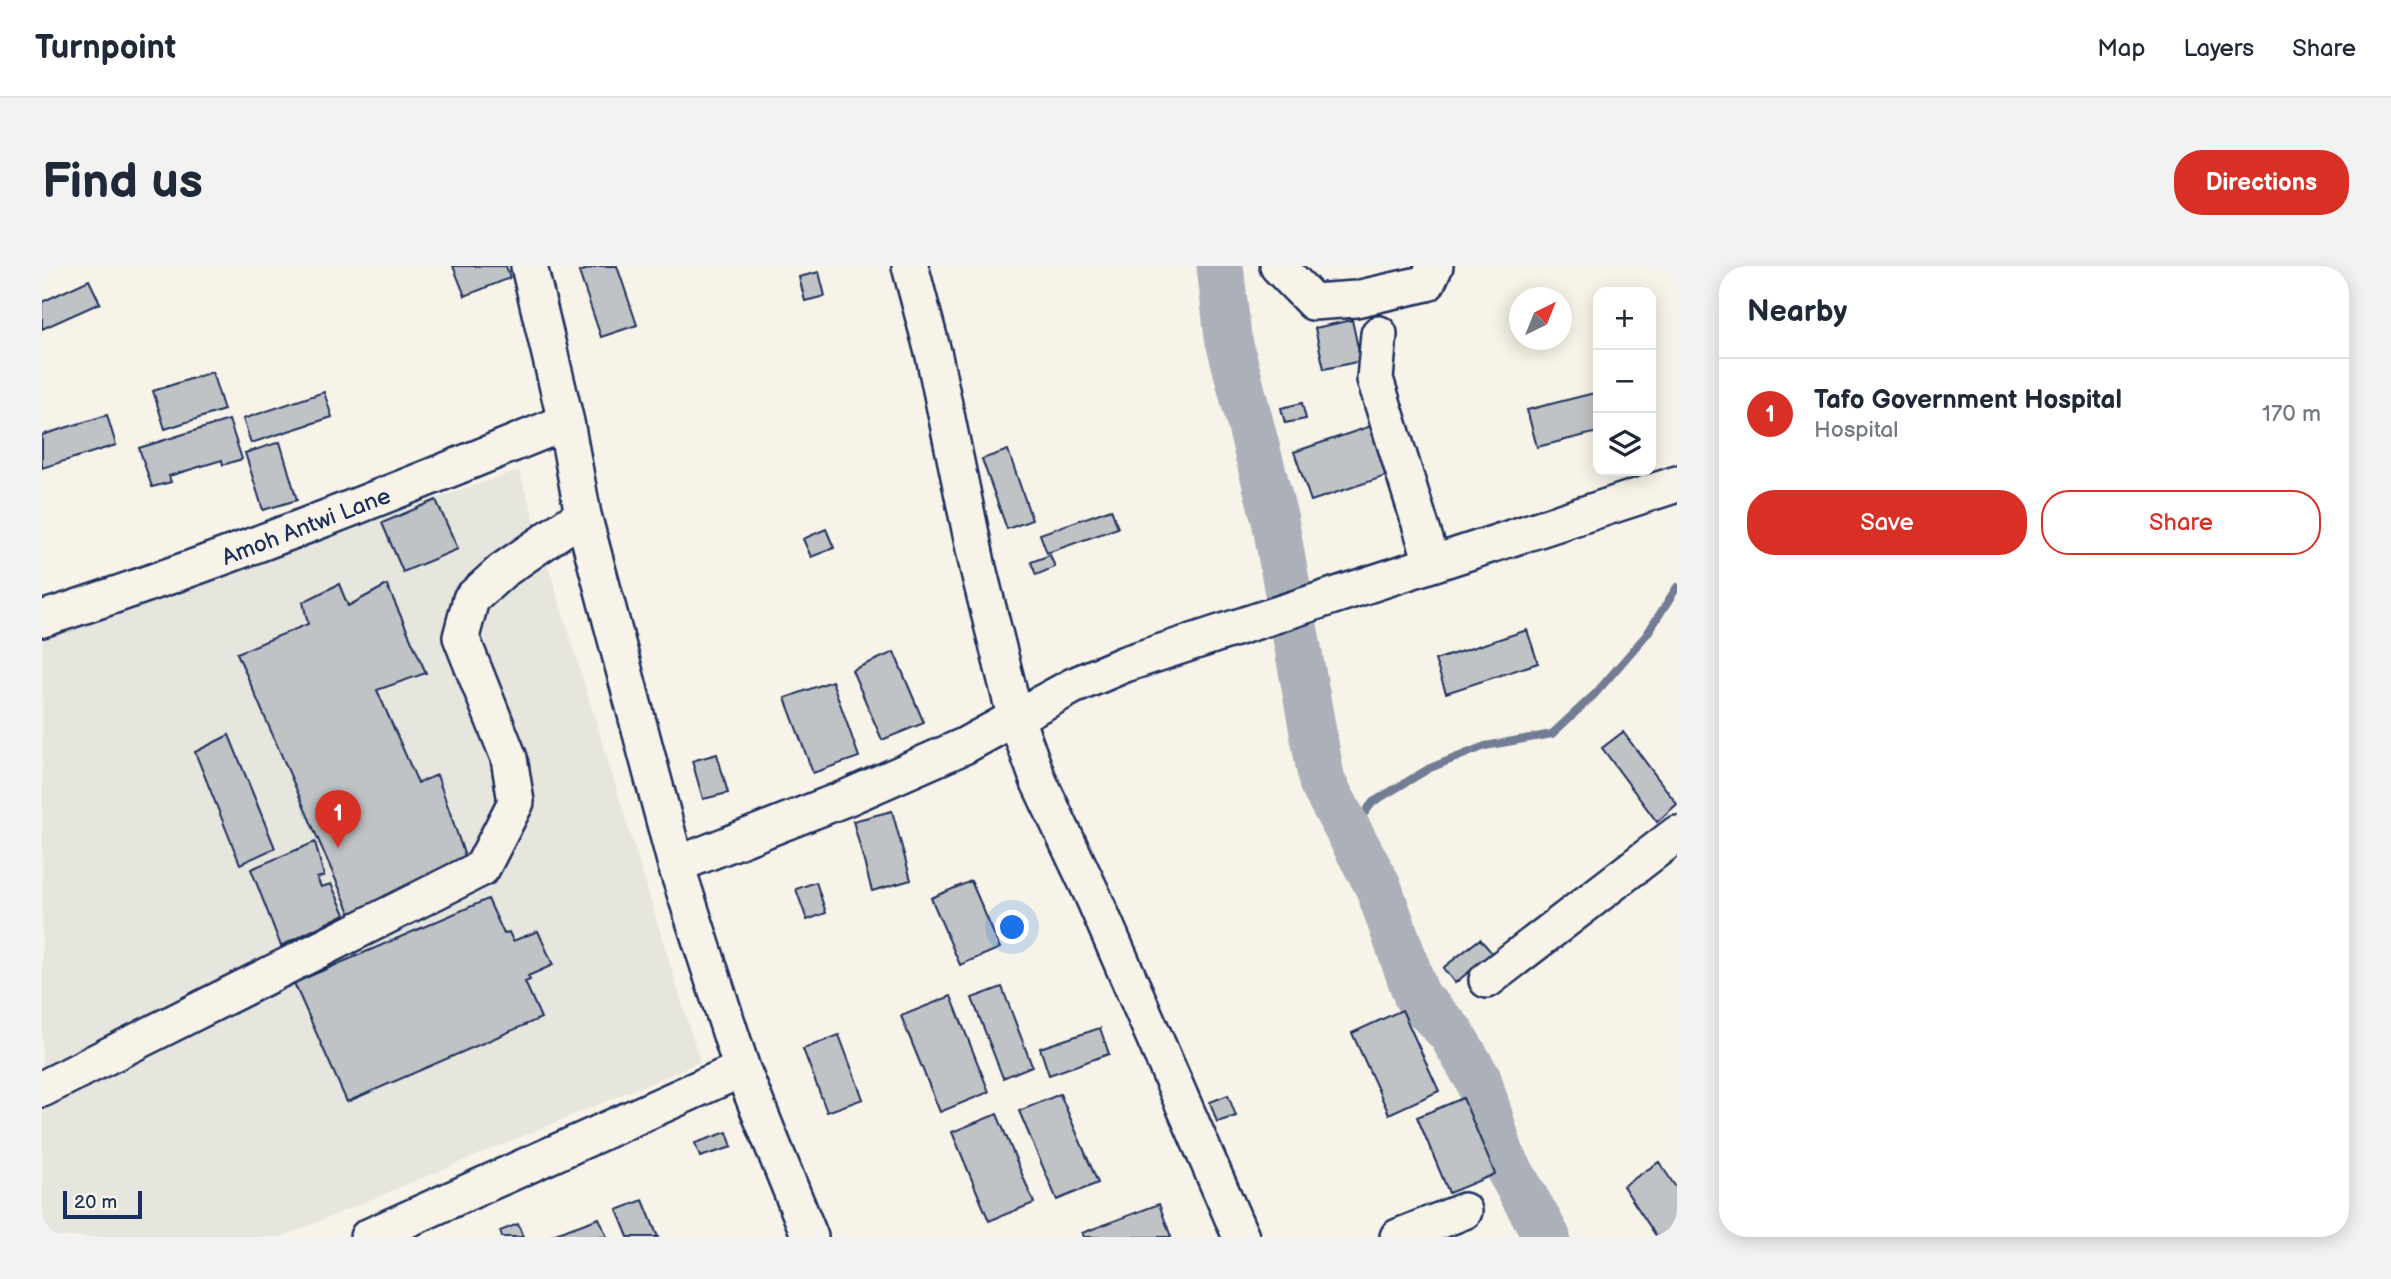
<!DOCTYPE html>
<html lang="en">
<head>
<meta charset="utf-8">
<style>
  :root { --surface:#fff; --page:#f2f2f3; --text:#1f2937; --muted:#747a83; --line:#e0e1e3; --accent:#d93025 }
  body { margin:0; font-family:"Balsamiq Sans",sans-serif; background:var(--page); color:var(--text) }
  .controls { position:absolute; right:21px; top:21px; display:grid; overflow:hidden; border-radius:14px; box-shadow:0 4px 18px #0003 }
  .controls button { width:63px; height:63px; display:grid; place-items:center; padding:0; border:0; border-bottom:2px solid var(--line); background:var(--surface); color:var(--text); font:35px sans-serif }
  .compass { position:absolute; left:1467px; top:21px; width:63px; height:63px; border-radius:50%; background:var(--surface); box-shadow:0 4px 18px #0003; rotate:43deg }
  .scale { position:absolute; left:21px; bottom:18px; width:79px; box-sizing:border-box; padding-left:7px; border:4px solid #1b2f5e; border-top:0; font-size:19px; line-height:24px; white-space:nowrap; color:#1b2f5e; -webkit-text-stroke:5px #f7f3e8; paint-order:stroke }
  .you { position:absolute; left:971px; top:662px; width:24px; height:24px; margin:-18px; border:5px solid #fff; border-radius:50%; background:#1a73e8; box-shadow:0 0 0 10px #1a73e833 }
  .badge { display:grid; place-items:center; width:46px; height:46px; border-radius:50%; background:var(--accent); color:#fff; font-size:23px; font-weight:700 }
  .pin { position:absolute; translate:-50% -58px; filter:drop-shadow(0 2px 4px #0008) }
  .pin::after { content:''; position:absolute; top:37px; width:24px; height:21px; background:inherit; clip-path:polygon(0 0,100% 0,50% 100%) }
  .list { margin:0; padding:0; list-style:none }
  h2 { display:flex; justify-content:space-between; align-items:center; height:91px; margin:0; padding:0 28px; font-size:30px }
  h2 small { font-size:23px; font-weight:400; color:var(--muted) }
  .list li { display:grid; grid-template-columns:46px 1fr auto; gap:21px; align-items:center; box-sizing:border-box; height:112px; padding:0 28px; border-top:2px solid var(--line) }
  .list b { display:block; font-size:26px; white-space:nowrap }
  .list p { margin:0; font-size:23px; white-space:nowrap; color:var(--muted) }
  .list em { font-size:23px; font-style:normal; color:var(--muted) }
  .actions { display:flex; gap:14px; padding:21px 28px }
  .actions a { flex:1; padding:16px 0; border:2px solid var(--accent); border-radius:28px; text-align:center; font-size:24px; color:var(--accent) }
  .actions .main { background:var(--accent); color:#fff }
  .icon { flex:none; width:38px; height:38px; fill:none; stroke:currentColor; stroke-width:2; stroke-linecap:round; stroke-linejoin:round }
  .map { position:relative; flex:none; width:1635px; height:971px; overflow:hidden; border-radius:28px }
  header { display:flex; align-items:center; gap:42px; box-sizing:border-box; height:98px; padding:0 35px; background:var(--surface); border-bottom:2px solid var(--line) }
  header strong { font-size:33px }
  nav { display:flex; gap:38px; margin-inline-start:auto; font-size:24px }
  .intro { display:flex; align-items:center; justify-content:space-between; box-sizing:border-box; height:168px; padding:0 42px }
  h1 { margin:0; font-size:49px }
  .button { padding:18px 32px; border-radius:28px; background:var(--accent); color:#fff; font-size:24px; font-weight:700 }
  main { display:flex; gap:42px; padding:0 42px }
  aside { flex:1; background:var(--surface); border-radius:28px; box-shadow:0 4px 18px #0003 }
  .map>svg:first-child { display:block }
</style>
</head>
<body>
<header>
<strong>Turnpoint</strong>
<nav><a>Map</a><a>Layers</a><a>Share</a></nav>
</header>
<div class="intro"><h1>Find us</h1><a class="button">Directions</a></div>
<main>
<div class="map">
<svg width="1635" height="971" viewBox="0 0 1635 971">
  <rect width="100%" height="100%" fill="#f7f3e8"/>
  <filter id="ink" filterUnits="userSpaceOnUse"><feTurbulence type="fractalNoise" baseFrequency=".0143" numOctaves="2"/><feDisplacementMap in="SourceGraphic" scale="14" xChannelSelector="R" yChannelSelector="G"/><feConvolveMatrix kernelMatrix="1 2 1 2 8 2 1 2 1" color-interpolation-filters="sRGB"/></filter>
  <g filter="url(#ink)">
    <path fill="#e6e5de" d="M477 204 658 796 239 971H0V369Z"/>
    <g fill="none" stroke-linecap="round" stroke-linejoin="round">
      <path stroke="#727c95" stroke-width="8" d="M1307 567 1331 536 1388 502 1443 480 1510 468 1553 428 1605 368 1635 321"/>
      <path stroke="#acb0b9" stroke-width="47" d="M1178 0 1186 71 1233 254 1280 516 1336 620 1375 731 1409 767 1436 813 1459 889 1505 971"/>
    </g>
    <path fill="#c0c3c5" stroke="#1b2f5e" stroke-width="2" d="M411 0H464L468 12 423 30Z
      M556 0H575L595 59 559 71 537 6Z
      M777 6 783 30 763 35 757 11Z
      M47 14 58 37 0 63V36Z
      M1310 54 1319 95 1282 103 1273 62Z
      M170 106 182 144 123 163 111 125Z
      M282 126 290 151 209 177 201 153Z
      M1556 126V166L1495 181 1485 144Z
      M1260 137 1264 153 1243 157 1239 142Z
      M65 149 74 179 0 202V169Z
      M187 154 200 193 181 199 180 194 127 210 129 216 110 221 97 182Z
      M1341 156 1359 205 1269 235 1252 186Z
      M238 176 255 234 221 244 203 187Z
      M966 184 990 254 965 263 940 193Z
      M394 234 416 283 361 306 340 257Z
      M1069 243 1076 262 1005 287 998 268Z
      M784 263 792 282 769 291 761 273Z
      M1008 289 1013 301 994 309 989 296Z
      M297 318 306 340 345 319 384 407 335 424 376 517 395 509 428 605 313 658 195 387 266 358 261 336Z
      M1485 364 1496 397 1404 427 1393 394Z
      M852 386 882 457 840 474 810 404Z
      M790 415 817 491 771 507 743 432Z
      M1581 466 1635 538 1615 556 1560 482Z
      M187 469 233 582 198 598 153 486Z
      M675 488 686 527 661 533 650 495Z
      M850 545 869 614 830 625 811 555Z
      M273 576 282 610 275 612 279 621 289 618 303 648 239 680 209 603Z
      M929 615 958 682 918 699 889 632Z
      M774 616 784 647 765 654 754 623Z
      M446 633 462 668 467 666 471 675 496 665 511 699 486 710 488 714 483 716 499 752 305 836 252 717Z
      M1438 673 1450 687 1413 717 1401 702Z
      M960 721 990 800 961 812 930 732Z
      M909 730 947 826 898 846 859 750Z
      M1360 744 1397 825 1347 848 1310 767Z
      M1058 762 1067 788 1007 809 998 782Z
      M797 769 821 833 785 846 761 783Z
      M1018 828 1056 917 1015 934 977 845Z
      M1186 829 1194 850 1175 856 1168 836Z
      M1421 832 1453 908 1407 927 1375 851Z
      M955 848 992 937 947 955 910 866Z
      M685 866 690 881 658 891 653 877Z
      M1617 896 1635 923V971H1615L1581 920Z
      M601 934 616 971H586L575 944Z
      M1117 938 1129 971H1042L1040 967Z
      M557 952 565 971H505Z
      M476 958 481 971H460L458 965Z"/>
    <g fill="none" stroke-linecap="round" stroke-linejoin="round">
      <g stroke="#1b2f5e" stroke-width="40">
        <path id="minor" d="M487 0 524 156 541 249 634 599 700 803 768 971
          M868 0 892 90 936 302 973 450 997 516 1050 628 1199 971
          M1236 0 1271 36 1314 33 1385 17 1393 0
          M1337 68 1333 113 1390 296
          M0 353C178 296 351 227 524 156
          M634 599 804 532 922 480 1031 420 1083 398 1635 218
          M1445 714 1635 568
          M0 823 440 602 474 536 467 492 419 371 429 333 460 305 541 249
          M326 971 700 803
          M1356 971 1422 945"/>
      </g>
      <use href="#minor" stroke="#f7f3e8" stroke-width="35"/>
    </g>
  </g>
  <g text-anchor="middle" stroke-width="7" stroke-linejoin="round" paint-order="stroke">
    <g font-size="23" fill="#1b2f5e" stroke="#f7f3e8">
      <text transform="translate(264 260) rotate(-21)" y="8">Amoh Antwi Lane</text>
    </g>
  </g>
</svg>
<div class="controls">
<button>+</button>
<button>−</button>
<button><svg class="icon" aria-label="layers" viewBox="0 0 24 24"><path d="M12 4l9 5-9 5-9-5zM3 14l9 5 9-5"/></svg></button>
</div>
<svg class="compass" viewBox="-18 -18 36 36"><path d="M0-13l5 13h-10z" fill="#e53935"/><path d="M0 13l5-13h-10z" fill="#747a83"/></svg>
<div class="scale">20 m</div>
<div class="you"></div>
<div class="pin badge" style="left:296px;top:582px">1</div>
</div>
<aside>
<h2>Nearby<small></small></h2>
<ul class="list">
<li><span class="badge">1</span><div><b>Tafo Government Hospital</b><p>Hospital</p></div><em>170 m</em></li>
</ul>
<div class="actions"><a class="main">Save</a><a>Share</a></div>
</aside>
</main>
</body>
</html>
